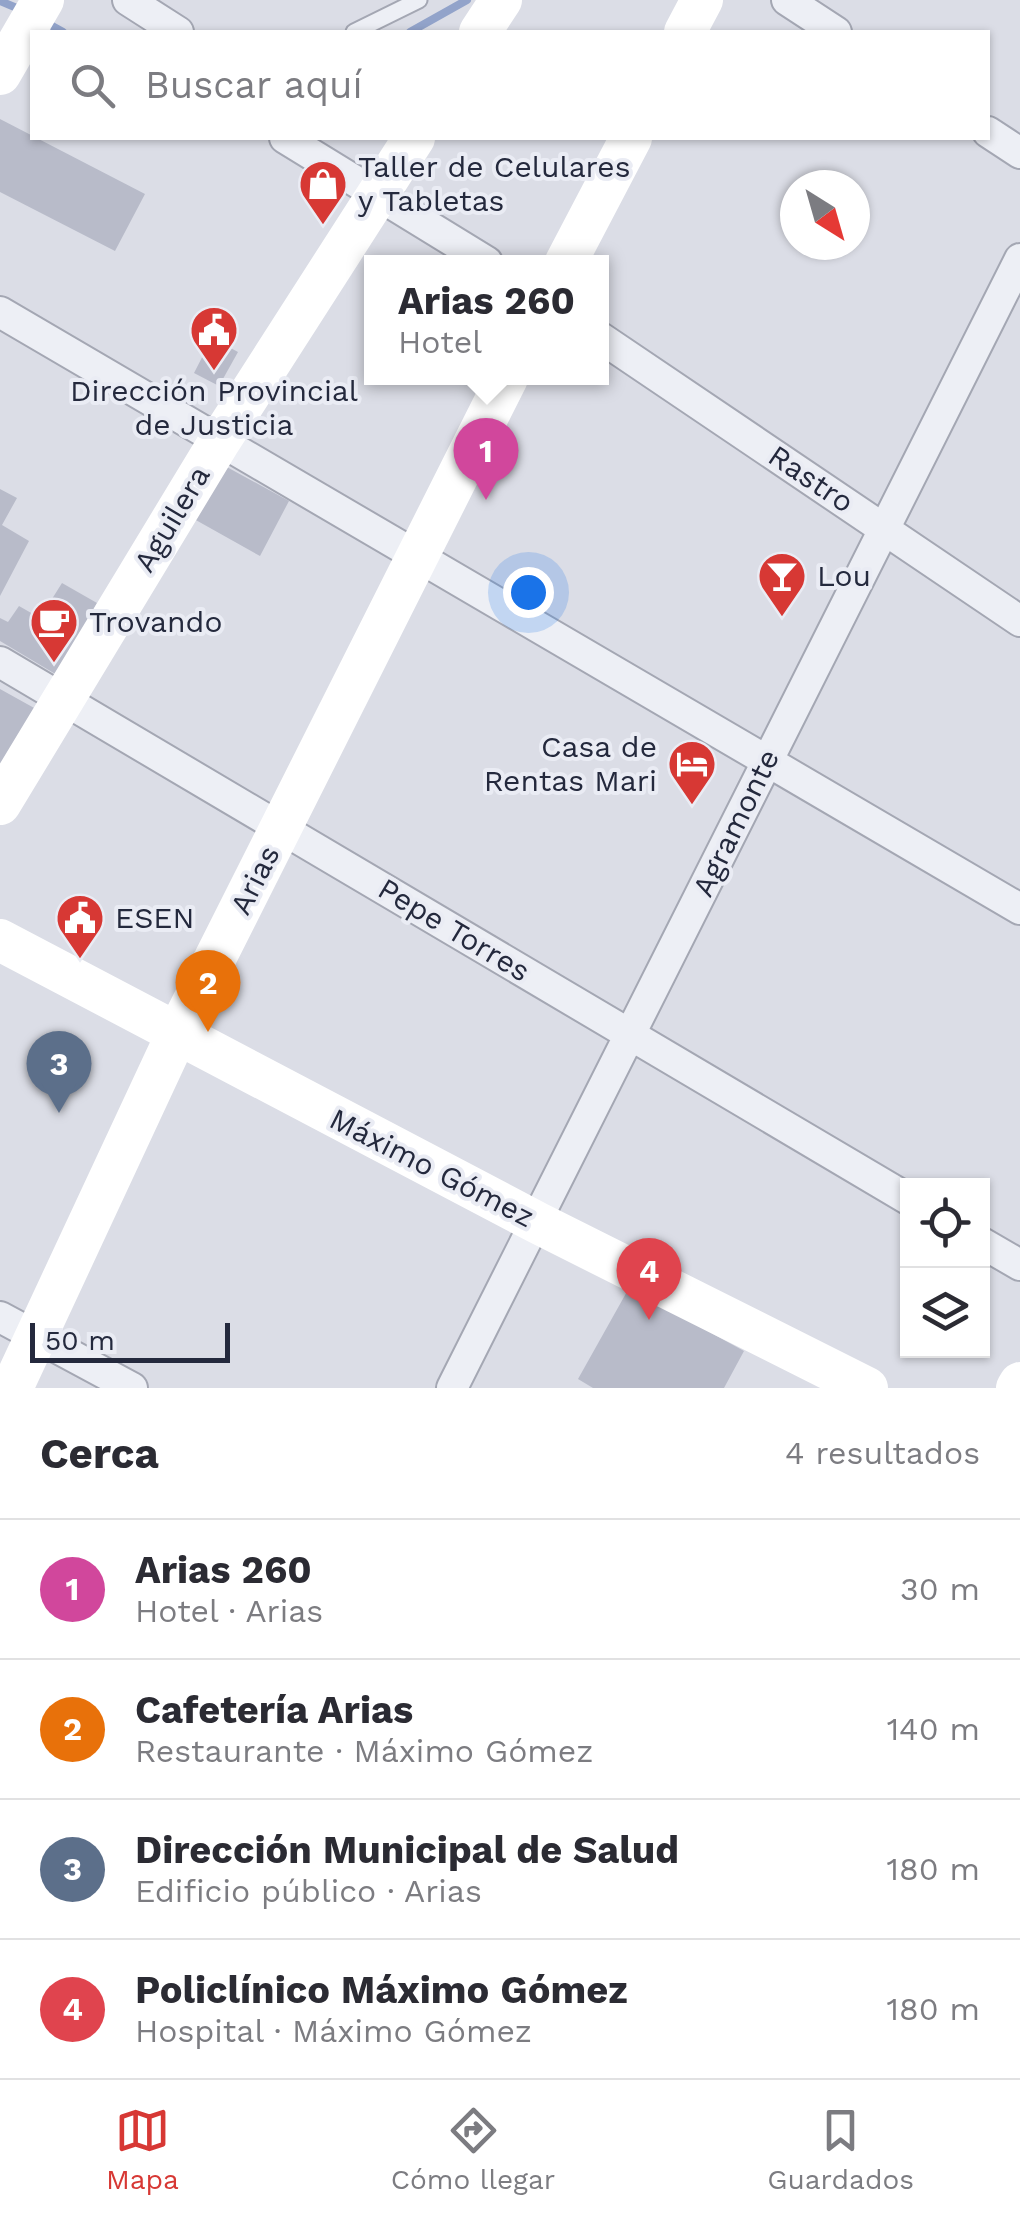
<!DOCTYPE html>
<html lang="es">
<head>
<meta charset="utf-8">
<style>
  :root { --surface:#fff; --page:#f7f7f7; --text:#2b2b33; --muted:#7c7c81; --line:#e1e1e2; --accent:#d73834 }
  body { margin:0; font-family:"Work Sans",sans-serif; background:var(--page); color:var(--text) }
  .controls { position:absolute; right:30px; bottom:30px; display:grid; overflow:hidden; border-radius:0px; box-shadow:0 2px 8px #0004 }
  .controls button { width:90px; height:90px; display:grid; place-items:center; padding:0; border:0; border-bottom:2px solid var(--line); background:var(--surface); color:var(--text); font:50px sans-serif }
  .compass { position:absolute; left:780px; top:170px; width:90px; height:90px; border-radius:50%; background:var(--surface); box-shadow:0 2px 8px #0004; rotate:143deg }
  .scale { position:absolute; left:30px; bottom:25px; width:200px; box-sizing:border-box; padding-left:10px; border:5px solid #24293d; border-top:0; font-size:28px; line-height:35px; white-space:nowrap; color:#24293d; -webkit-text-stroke:8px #eaecf4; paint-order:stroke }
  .you { position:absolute; left:528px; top:592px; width:35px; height:35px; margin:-25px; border:8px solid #fff; border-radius:50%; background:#1a73e8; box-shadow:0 0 0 15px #1a73e833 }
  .badge { display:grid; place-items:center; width:65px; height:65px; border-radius:50%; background:var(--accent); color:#fff; font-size:32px; font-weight:700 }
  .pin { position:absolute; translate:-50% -82px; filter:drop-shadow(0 2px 5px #0008) }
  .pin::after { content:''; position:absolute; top:52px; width:35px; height:30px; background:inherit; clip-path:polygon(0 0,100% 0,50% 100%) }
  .popup { position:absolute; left:364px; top:255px; width:245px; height:130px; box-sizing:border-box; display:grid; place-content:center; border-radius:0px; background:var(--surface); filter:drop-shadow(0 2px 8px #0005); font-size:32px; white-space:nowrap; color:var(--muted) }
  .popup b { font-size:38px; color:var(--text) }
  .popup::after { content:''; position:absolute; left:50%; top:100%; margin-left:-20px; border:20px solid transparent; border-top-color:var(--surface) }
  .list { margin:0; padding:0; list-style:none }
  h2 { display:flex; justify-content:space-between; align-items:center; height:130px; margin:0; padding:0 40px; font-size:42px }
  h2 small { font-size:32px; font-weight:400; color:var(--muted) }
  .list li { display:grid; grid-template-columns:65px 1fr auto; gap:30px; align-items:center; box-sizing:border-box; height:140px; padding:0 40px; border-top:2px solid var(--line) }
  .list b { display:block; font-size:38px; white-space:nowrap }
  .list p { margin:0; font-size:32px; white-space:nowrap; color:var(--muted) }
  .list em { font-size:32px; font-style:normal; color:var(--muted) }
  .icon { flex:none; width:55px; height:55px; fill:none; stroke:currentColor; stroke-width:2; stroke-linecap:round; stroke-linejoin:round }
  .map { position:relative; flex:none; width:1020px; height:1388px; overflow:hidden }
  .search { position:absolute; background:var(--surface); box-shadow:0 2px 8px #0004; left:30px; right:30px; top:30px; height:110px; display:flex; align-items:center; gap:25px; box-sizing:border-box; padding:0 35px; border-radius:0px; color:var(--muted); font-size:38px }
  .sheet { height:690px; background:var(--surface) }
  nav { display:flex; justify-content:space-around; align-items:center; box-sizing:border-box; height:140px; border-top:2px solid var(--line); background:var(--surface); font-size:28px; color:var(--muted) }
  nav a { display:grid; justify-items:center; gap:5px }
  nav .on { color:var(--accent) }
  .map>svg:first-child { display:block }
</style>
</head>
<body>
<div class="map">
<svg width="1020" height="1388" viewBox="0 0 1020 1388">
  <rect width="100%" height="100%" fill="#dbdde6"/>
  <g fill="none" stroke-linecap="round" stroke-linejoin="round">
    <path stroke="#92a3ca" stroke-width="8" d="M0 1 24 11
      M45 22 63 32
      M410 32 467 0"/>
  </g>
  <path fill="#b8bbc9" d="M0 119 145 194 115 251 0 192Z
    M212 338 238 352 219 386 194 373Z
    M225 466 289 501 260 556 194 519Z
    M0 489 17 498 2 525 29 541 0 596Z
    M62 583 97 603 57 675 0 641V618L8 622 19 606 40 618Z
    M0 689 36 709 0 773Z
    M629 1288 744 1351 724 1388H593L578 1379Z"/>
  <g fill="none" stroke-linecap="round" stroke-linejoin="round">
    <g stroke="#a4a7b3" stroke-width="19">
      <path id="lane" d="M354 32 419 0"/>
    </g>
    <g stroke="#a4a7b3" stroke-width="34">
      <path id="street" d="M128 0 178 32
        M787 0 836 32
        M988 132 1020 153
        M285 138 487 262
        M0 312 1020 909
        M601 338 1020 621
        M0 662 908 1199
        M982 1243 1020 1265
        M0 1317 132 1388
        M452 1388 1020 259"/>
    </g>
    <use href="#lane" stroke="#edeff5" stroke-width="15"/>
    <use href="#street" stroke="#edeff5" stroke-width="30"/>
    <path stroke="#fff" stroke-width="42" d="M480 32 501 0
      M685 32 702 0
      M0 74 43 0
      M566 262 631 138
      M0 804 219 442 414 138
      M0 940 538 1223 867 1388
      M12 1388 176 1036 507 378
      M1017 1388 1020 1383"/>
  </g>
  <defs>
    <g id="shop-pin" transform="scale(2.5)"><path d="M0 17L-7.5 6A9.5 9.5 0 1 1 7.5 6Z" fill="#d73834" stroke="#eaecf4"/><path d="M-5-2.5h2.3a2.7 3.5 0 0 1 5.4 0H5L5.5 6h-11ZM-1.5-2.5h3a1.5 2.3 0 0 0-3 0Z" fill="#fff"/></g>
    <g id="civic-pin" transform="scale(2.5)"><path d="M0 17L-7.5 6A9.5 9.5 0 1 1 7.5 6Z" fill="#d73834" stroke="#eaecf4"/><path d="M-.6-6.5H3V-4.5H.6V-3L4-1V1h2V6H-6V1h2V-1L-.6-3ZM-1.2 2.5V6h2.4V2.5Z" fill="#fff"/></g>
    <g id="bar-pin" transform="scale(2.5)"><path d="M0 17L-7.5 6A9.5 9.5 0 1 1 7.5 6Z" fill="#d73834" stroke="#eaecf4"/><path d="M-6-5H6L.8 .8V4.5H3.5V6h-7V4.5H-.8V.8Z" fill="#fff"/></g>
    <g id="cafe-pin" transform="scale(2.5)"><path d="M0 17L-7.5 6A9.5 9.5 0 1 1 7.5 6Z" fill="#d73834" stroke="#eaecf4"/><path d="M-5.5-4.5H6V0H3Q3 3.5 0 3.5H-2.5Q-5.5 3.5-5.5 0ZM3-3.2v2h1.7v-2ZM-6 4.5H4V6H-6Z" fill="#fff"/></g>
    <g id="hotel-pin" transform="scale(2.5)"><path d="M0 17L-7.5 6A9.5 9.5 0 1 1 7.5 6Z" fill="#d73834" stroke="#eaecf4"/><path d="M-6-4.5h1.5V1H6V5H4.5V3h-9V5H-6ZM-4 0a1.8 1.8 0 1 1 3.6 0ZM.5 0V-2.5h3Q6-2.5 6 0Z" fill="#fff"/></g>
  </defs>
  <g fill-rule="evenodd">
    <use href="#shop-pin" x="323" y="184"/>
    <use href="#civic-pin" x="214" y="330"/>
    <use href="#bar-pin" x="782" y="576"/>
    <use href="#cafe-pin" x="54" y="622"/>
    <use href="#hotel-pin" x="692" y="764"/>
    <use href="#civic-pin" x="80" y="918"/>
  </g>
  <g text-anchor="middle" stroke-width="8" stroke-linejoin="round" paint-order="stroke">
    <g font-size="30" fill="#24293d" stroke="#eaecf4" text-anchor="start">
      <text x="358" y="177">Taller de Celulares<tspan x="358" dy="34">y Tabletas</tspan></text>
      <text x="214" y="401" text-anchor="middle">Dirección Provincial<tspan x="214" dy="34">de Justicia</tspan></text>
      <text x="817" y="586">Lou</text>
      <text x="89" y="632">Trovando</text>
      <text x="657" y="757" text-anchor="end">Casa de<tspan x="657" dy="34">Rentas Mari</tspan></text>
      <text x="115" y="928">ESEN</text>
    </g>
    <g font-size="30" fill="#24293d" stroke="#eaecf4">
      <text transform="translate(811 479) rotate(34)" y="10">Rastro</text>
      <text transform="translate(172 519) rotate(-59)" y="10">Aguilera</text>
      <text transform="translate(736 823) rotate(-64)" y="10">Agramonte</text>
      <text transform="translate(255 880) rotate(-63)" y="10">Arias</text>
      <text transform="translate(454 930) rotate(31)" y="10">Pepe Torres</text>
      <text transform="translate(432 1168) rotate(27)" y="10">Máximo Gómez</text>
    </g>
  </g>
</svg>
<div class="controls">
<button><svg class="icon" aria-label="locate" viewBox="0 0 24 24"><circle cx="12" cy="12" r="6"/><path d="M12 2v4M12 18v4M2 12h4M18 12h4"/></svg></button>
<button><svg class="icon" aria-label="layers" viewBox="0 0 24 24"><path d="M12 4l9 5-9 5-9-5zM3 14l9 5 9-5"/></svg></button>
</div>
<svg class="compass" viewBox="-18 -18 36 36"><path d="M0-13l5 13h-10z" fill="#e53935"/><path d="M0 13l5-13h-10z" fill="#7c7c81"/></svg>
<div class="scale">50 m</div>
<div class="you"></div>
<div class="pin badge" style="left:486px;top:500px;background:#d1479c">1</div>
<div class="popup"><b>Arias 260</b>Hotel</div>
<div class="pin badge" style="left:208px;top:1032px;background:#e8710a">2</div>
<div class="pin badge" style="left:59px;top:1113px;background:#5c6f8a">3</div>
<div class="pin badge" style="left:649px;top:1320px;background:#e0444e">4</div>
<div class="search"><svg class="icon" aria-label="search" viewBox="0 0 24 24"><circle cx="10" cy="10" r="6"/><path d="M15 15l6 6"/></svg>Buscar aquí</div>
</div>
<section class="sheet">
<h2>Cerca<small>4 resultados</small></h2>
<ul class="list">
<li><span class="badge" style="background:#d1479c">1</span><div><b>Arias 260</b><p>Hotel · Arias</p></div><em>30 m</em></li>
<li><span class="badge" style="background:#e8710a">2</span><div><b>Cafetería Arias</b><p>Restaurante · Máximo Gómez</p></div><em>140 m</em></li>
<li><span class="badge" style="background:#5c6f8a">3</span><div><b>Dirección Municipal de Salud</b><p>Edificio público · Arias</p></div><em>180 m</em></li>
<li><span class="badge" style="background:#e0444e">4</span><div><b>Policlínico Máximo Gómez</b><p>Hospital · Máximo Gómez</p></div><em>180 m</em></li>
</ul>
</section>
<nav>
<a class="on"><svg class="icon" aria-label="map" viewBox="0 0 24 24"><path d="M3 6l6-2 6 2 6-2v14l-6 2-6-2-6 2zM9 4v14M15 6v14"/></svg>Mapa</a>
<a><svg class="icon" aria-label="directions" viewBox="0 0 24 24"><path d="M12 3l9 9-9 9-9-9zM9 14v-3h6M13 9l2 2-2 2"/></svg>Cómo llegar</a>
<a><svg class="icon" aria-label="saved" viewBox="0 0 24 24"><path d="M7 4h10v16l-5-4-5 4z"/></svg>Guardados</a>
</nav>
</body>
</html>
